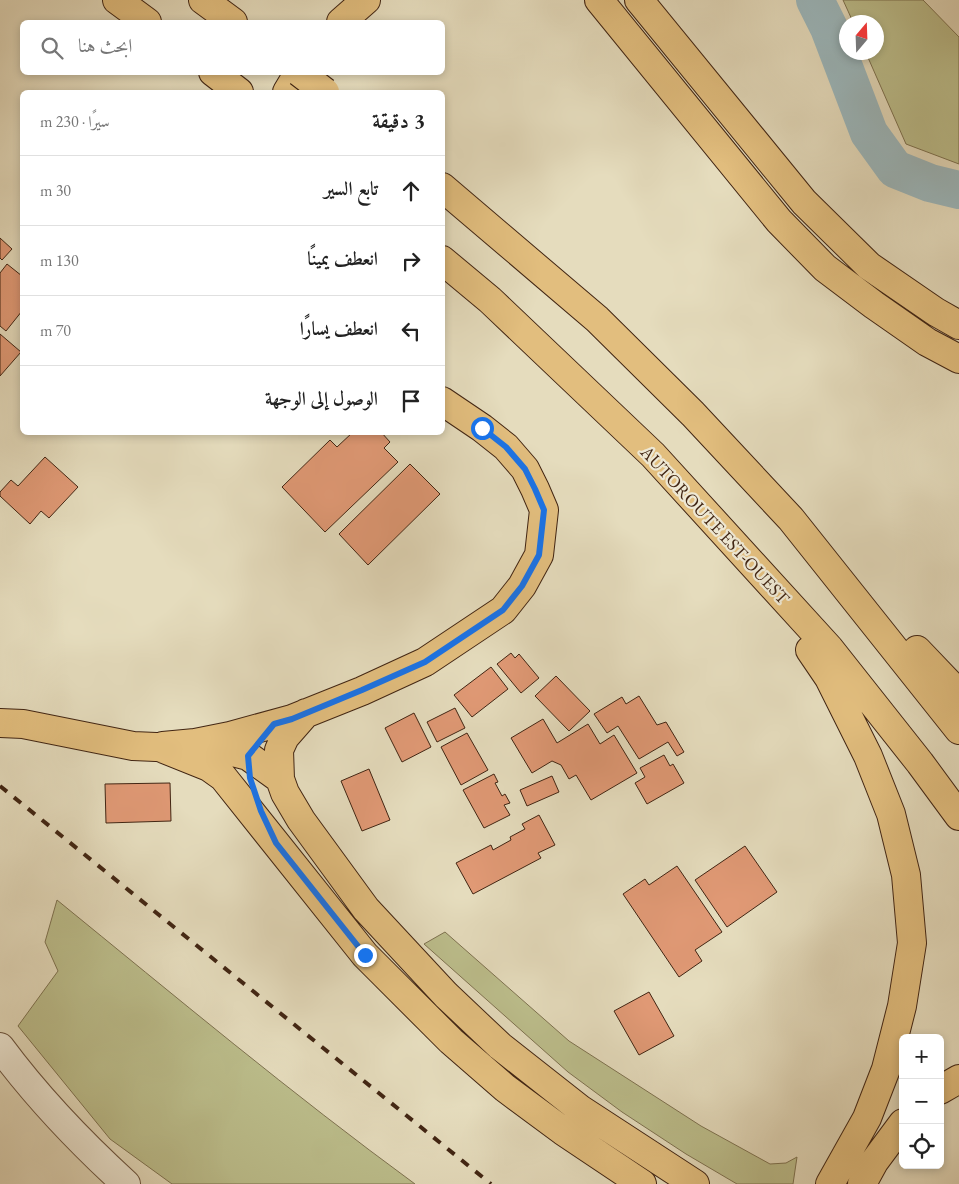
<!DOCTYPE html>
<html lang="ar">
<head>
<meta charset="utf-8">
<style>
  :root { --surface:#fff; --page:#f6f6f6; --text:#222; --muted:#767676; --line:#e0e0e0 }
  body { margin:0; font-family:"EB Garamond",Amiri,serif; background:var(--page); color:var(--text); direction:rtl }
  .controls { position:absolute; right:15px; bottom:15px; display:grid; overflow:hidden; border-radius:8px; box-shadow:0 2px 8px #0003 }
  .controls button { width:45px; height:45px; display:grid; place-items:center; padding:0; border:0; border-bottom:1px solid var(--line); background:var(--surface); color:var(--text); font:25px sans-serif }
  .compass { position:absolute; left:839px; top:15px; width:45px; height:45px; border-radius:50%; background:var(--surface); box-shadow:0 2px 8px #0003; rotate:19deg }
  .stop { position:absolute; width:15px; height:15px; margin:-11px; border:4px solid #1a73e8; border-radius:50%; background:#fff }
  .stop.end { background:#1a73e8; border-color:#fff; box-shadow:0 1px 5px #0008 }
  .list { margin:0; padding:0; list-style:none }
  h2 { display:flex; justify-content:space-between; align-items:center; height:65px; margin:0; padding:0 20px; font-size:21px }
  h2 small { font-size:16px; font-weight:400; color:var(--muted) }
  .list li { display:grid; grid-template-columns:32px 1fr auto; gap:15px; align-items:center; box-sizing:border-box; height:70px; padding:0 20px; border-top:1px solid var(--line) }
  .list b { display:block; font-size:19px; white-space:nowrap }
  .list em { font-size:16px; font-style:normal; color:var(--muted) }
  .icon { flex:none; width:28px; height:28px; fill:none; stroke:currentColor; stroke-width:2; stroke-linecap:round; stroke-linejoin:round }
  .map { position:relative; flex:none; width:959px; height:1184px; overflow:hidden; direction:ltr }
  .search { position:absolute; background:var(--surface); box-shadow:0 2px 8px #0003; left:20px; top:20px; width:425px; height:55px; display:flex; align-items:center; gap:12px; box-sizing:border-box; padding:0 18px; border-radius:8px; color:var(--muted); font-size:19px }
  .panel { position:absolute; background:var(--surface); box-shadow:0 2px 8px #0003; left:20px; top:90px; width:425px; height:345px; border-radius:8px; direction:rtl }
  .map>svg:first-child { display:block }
</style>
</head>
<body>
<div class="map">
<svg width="959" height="1184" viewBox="0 0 959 1184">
  <rect width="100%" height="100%" fill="#e5dcbd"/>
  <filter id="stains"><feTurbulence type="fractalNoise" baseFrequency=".004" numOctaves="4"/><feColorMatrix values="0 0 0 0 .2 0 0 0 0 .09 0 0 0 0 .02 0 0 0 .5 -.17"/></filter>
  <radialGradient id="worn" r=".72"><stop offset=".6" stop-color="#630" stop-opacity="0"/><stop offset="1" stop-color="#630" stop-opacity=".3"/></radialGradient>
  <path fill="#bcbe8c" stroke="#7e7250" d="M843 0H923L959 37V164L906 144 866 53 876 52V22H853Z
    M57 900C175 996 292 1094 415 1184H172L110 1139 18 1026 58 971 45 942Z
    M445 932 569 1041 701 1126 770 1164 786 1163 797 1157 793 1184H737L686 1154 622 1112 568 1072 424 944Z"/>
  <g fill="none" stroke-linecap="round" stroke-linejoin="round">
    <path stroke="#9cb8bd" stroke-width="38" d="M815 0 829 28 869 133 895 169 930 183 959 190"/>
  </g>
  <path fill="#e09975" stroke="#412513" d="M0 238 12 249 2 260 0 258Z
    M7 264 22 276V311L6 331 0 326V273Z
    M0 334 21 352 0 376Z
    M353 432H381L390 442 384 448 398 462 325 532 282 487 330 440 337 447Z
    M45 457 78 487 49 518 41 511 30 524 0 496V492L11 480 18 486Z
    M410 464 440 494 368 565 339 534Z
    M511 653 515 658 519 654 539 678 521 693 497 664Z
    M491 667 508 689 472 717 454 695Z
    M556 676 590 711 569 731 535 696Z
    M639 696 657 725 666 722 684 752 677 756 668 742 639 759 618 726 607 733 594 714 622 697 626 704Z
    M455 708 465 728 437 742 427 722Z
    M414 713 431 747 402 762 385 728Z
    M543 719 557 743 588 724 600 744 614 735 637 773 591 800 576 775 569 779 561 765 552 761 532 773 511 738Z
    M467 733 488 770 461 785 441 747Z
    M664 755 670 766 673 764 684 783 647 804 635 783 645 777 640 768Z
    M369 769 390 820 362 831 341 781Z
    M494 774 498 782 495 783 502 796 505 794 510 803 504 805 510 815 484 828 463 790Z
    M552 776 559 792 527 806 520 790Z
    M170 783 171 821 106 823 105 784Z
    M539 815 555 845 538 853 541 858 473 894 456 863 491 845 493 850 511 840 510 837 525 829 522 824Z
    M745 846 777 892 727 927 695 880Z
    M677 866 722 932 695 950 702 961 679 977 623 894 645 879 649 885Z
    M649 992 674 1036 639 1055 614 1011Z"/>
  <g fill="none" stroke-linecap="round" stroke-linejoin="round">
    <g stroke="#6a533e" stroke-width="30">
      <path id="minor" d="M0 1047C37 1097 80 1142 126 1184"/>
    </g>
    <g stroke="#412513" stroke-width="30">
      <path id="major" d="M341 22 366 0
        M287 92 299 72
        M306 713 285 737 279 750 280 779 285 793 301 820 366 909 446 995 500 1046 580 1109 695 1184
        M0 723 23 724 133 746 225 750 248 756 280 779
        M163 746 195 743 230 736 292 719 362 691 425 662 503 610 522 586 539 555 544 510 535 489 525 469 506 447 482 428 442 401
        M159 747 209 767 223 777 365 955 451 1041 505 1088 563 1131 642 1184"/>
    </g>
    <g stroke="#412513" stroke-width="30">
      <path id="highway" d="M117 0 147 22
        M203 0 233 22
        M599 0 779 221 825 268 874 305 927 342 959 359
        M639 0 804 202 869 266 936 312 959 325
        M213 72 239 92
        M442 187 597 319 693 414 791 519 959 730
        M442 260 490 300 653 455 829 648 920 763 959 816
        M810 650 829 678 868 756 891 814 906 875 912 943 902 1006 886 1069 867 1118 830 1184
        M917 650 959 694
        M940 1090 959 1079
        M862 1184 874 1162 903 1123"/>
    </g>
    <use href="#minor" stroke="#eee8d4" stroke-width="28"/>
    <use href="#major" stroke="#e2be7e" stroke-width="28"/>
    <use href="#highway" stroke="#e2be7e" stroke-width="28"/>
    <path stroke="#412513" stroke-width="4" stroke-dasharray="9 9" stroke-linecap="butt" d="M0 786 491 1184"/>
    <g stroke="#412513" stroke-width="30" stroke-linecap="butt">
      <path id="highway-bridge" d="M299 72 325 92"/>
    </g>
    <use href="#highway-bridge" stroke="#e2be7e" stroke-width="28"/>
  </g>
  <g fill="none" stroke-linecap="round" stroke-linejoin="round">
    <path stroke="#1a73e8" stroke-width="6" d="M365 955 276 843 261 811 250 778 248 756 274 724 292 719 362 690 425 662 503 610 522 586 539 555 544 510 535 489 525 469 506 447 482 428"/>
  </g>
  <g text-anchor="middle" stroke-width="4.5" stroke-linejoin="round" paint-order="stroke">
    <g font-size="18" fill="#412513" stroke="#eee8d4">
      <text transform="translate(715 525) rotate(47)" y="6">AUTOROUTE EST-OUEST</text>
    </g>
  </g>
  <rect width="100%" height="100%" filter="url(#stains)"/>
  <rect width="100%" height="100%" fill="url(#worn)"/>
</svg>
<div class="controls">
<button>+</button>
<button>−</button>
<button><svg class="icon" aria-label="locate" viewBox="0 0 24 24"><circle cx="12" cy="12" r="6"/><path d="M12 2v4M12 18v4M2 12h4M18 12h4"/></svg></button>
</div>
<svg class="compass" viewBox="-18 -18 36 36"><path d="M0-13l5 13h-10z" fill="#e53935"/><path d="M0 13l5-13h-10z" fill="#767676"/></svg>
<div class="stop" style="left:482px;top:428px"></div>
<div class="stop end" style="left:365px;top:955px"></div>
<div class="search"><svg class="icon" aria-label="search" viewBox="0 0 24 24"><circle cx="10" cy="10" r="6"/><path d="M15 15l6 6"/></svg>ابحث هنا</div>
<section class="panel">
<h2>3 دقيقة<small>سيرًا · 230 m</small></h2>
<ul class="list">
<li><svg class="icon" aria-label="ahead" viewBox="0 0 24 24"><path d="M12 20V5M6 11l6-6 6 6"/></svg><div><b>تابع السير</b></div><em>30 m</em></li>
<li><svg class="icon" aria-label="right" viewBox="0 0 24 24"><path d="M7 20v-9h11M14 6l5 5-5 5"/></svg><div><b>انعطف يمينًا</b></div><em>130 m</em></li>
<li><svg class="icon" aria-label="left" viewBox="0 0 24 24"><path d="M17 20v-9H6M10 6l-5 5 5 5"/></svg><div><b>انعطف يسارًا</b></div><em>70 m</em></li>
<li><svg class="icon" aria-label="arrive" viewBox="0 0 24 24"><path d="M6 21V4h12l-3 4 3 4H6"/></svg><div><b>الوصول إلى الوجهة</b></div></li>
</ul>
</section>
</div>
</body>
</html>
